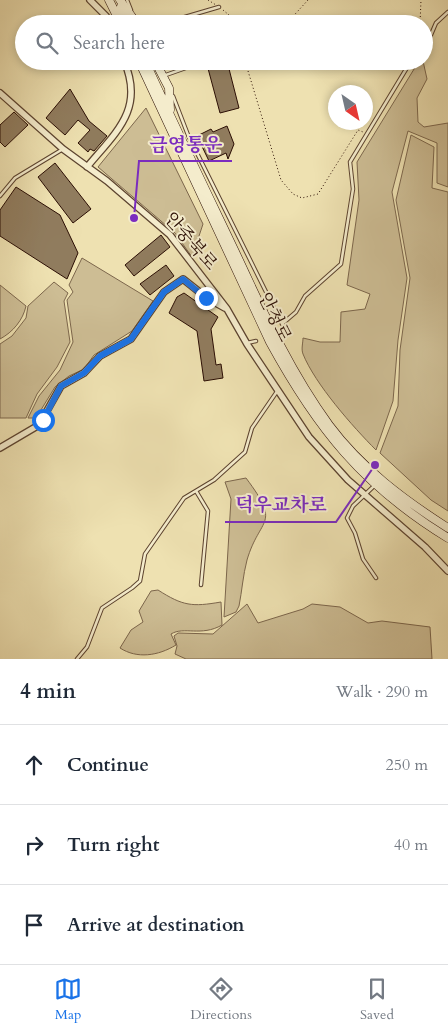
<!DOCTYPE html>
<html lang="en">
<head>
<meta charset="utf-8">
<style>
  :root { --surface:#fff; --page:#f6f6f7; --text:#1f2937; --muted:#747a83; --line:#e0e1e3; --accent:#1a73e8 }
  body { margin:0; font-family:Cardo,"Noto Serif KR",serif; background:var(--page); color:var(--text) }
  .compass { position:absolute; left:328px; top:85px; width:45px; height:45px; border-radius:50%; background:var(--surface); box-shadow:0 2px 8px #0003; rotate:146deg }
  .stop { position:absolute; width:15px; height:15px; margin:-11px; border:4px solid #1a73e8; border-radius:50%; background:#fff }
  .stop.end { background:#1a73e8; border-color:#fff; box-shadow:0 1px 5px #0008 }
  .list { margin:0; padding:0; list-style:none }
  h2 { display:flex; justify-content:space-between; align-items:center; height:65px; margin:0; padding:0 20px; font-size:21px }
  h2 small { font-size:16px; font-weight:400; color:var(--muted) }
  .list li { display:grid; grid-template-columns:32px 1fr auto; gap:15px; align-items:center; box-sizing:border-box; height:80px; padding:0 20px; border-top:1px solid var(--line) }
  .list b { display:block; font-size:19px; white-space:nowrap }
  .list em { font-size:16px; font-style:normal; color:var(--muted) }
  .icon { flex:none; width:28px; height:28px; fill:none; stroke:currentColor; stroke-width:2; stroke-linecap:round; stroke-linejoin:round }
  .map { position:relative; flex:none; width:448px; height:659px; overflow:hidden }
  .search { position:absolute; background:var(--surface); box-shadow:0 2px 8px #0003; left:15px; right:15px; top:15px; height:55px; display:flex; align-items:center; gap:12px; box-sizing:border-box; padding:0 18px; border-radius:28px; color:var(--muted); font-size:19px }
  .sheet { height:305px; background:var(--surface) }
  nav { display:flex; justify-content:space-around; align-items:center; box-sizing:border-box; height:70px; border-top:1px solid var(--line); background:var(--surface); font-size:14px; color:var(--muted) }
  nav a { display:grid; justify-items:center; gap:2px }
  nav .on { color:var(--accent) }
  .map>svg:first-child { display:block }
</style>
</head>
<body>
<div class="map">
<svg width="448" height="659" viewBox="0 0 448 659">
  <rect width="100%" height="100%" fill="#eee1b1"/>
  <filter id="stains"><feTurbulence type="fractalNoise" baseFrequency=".004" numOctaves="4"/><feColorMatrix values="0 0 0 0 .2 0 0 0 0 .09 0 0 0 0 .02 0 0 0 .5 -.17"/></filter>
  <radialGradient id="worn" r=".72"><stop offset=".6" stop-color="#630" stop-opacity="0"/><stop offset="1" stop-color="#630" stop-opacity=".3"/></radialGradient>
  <path fill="#cdbd94" stroke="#7c664c" d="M419 61H423L427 79 417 98 418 122 424 127 448 123V187L437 183V143L408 131 392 192 407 278 398 340 393 401 376 450C353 427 315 384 303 354 301 349 303 343 303 338L320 342H340L341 312 365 309 370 294 347 285 359 200 357 162Z
    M146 108 203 224 192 257 175 233 98 167Z
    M411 135 434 147 432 188 448 192V511L431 500 380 453 398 406 400 350 410 278 396 200Z
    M82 258 153 301 132 331 94 355 84 369 69 376 55 387 36 418H28L39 396 60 370 73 342 67 300 73 292 69 285Z
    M54 282 68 293 64 301 70 342 57 367 37 394 26 418H0V344L12 336 26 318 28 306Z
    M0 285 26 306C23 320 13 332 0 339Z
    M246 478C282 526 260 516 247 560 243 575 242 591 239 606L236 612 224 617 231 499 225 482Z
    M158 590C183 606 192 607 221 602L222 625C201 637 184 626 171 634L176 645C158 656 137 659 120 648L131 630 143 622 139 611 151 591Z
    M247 604 258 623 303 609 312 604 340 607 368 623 382 621 430 627 432 659H186L175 654 177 646 174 636 178 633 213 634Z"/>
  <path fill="#907c5e" stroke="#2b0e04" d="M206 61H227L239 108 220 113Z
    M70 89 89 121 107 136 94 151 90 149 88 152 78 143 90 130 78 120 65 135 46 118Z
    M14 112 28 125 5 147 0 142V125Z
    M227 126 234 144 228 159 226 153 209 161 197 136 211 129 213 132Z
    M55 163 91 209 73 223 38 177Z
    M16 187 60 215 78 253 67 279 0 236V210Z
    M161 235 170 247 134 276 125 265Z
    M166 265 174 276 150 295 140 284Z
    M184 293 218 317 211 329 216 365 221 364 223 378 204 381 197 331 169 313 177 297Z"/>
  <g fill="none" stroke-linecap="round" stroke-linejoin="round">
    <g stroke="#5c432f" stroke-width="4.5">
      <path id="lane" d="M127 0 131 10
        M161 24 219 7
        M424 44H427L436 23 448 12
        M163 76 200 63
        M173 96 188 135 282 324 296 312 305 296 341 264 353 189 350 162 411 61
        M0 196 15 178 63 149
        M247 343 256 341
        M374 486 353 506 347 518 355 533 363 559 376 578
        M196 491 208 511 201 585
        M77 659 87 647 102 608 132 588 140 581 145 554 184 498 214 480 245 452 252 428 278 390"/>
    </g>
    <g stroke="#5c432f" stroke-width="8">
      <path id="street" d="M90 0 106 16 108 24
        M0 93 63 149 107 181 170 235 227 309 247 344 309 437 348 480 425 547 448 571
        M87 167C116 132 145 109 124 61
        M0 448 39 425 61 386 84 373 100 356 131 339 164 292 183 279 207 298 225 308"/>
    </g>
    <g stroke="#2b0e04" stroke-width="9">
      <path id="secondary" d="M109 0 121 24
        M120 0 137 24
        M121 7 128 24
        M139 61 270 342C317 428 363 486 448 538
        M145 61C175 127 206 191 237 256 264 314 291 373 329 425 361 468 404 500 448 528
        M155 61 169 88 170 110"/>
    </g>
    <path stroke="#2b0e04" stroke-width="1" stroke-dasharray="1 2.5" stroke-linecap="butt" d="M208 0 216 5
      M223 10 229 15 232 24
      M286 24 308 0
      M420 24 421 0
      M245 61 281 180 293 194 302 198 318 194 358 130 363 132
      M247 66 251 61"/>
    <use href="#lane" stroke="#f4eccc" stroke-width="2.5"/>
    <use href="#street" stroke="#f4eccc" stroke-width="5.5"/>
    <use href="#secondary" stroke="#f4eccc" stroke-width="8"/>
  </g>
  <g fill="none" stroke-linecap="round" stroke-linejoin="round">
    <path stroke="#1a73e8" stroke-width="6" d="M43 420 61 386 84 373 100 356 131 339 164 292 183 279 206 298"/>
  </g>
  <g text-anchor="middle" stroke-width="4" stroke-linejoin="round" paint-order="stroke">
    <g font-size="18" fill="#2b0e04" stroke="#f4eccc">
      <text transform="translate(191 241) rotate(49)" y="6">안중북로</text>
      <text transform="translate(275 317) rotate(64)" y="6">안청로</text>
    </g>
  </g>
  <path fill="none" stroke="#7b2cbf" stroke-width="2" d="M134 218L139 161H232M375 465L336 522H225"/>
  <g fill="#7b2cbf" stroke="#f4eccc" stroke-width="2">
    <circle cx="134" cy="218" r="5"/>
    <circle cx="375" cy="465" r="5"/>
  </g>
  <g font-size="19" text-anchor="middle" font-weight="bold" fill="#7b2cbf" stroke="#f4eccc" stroke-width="4" stroke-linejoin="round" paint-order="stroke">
    <text x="186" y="151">금영통운</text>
    <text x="281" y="511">덕우교차로</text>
  </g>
  <rect width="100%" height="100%" filter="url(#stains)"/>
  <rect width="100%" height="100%" fill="url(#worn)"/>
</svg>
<svg class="compass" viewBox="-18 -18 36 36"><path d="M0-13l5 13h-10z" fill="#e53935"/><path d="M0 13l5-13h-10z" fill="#747a83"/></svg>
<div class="stop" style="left:43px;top:420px"></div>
<div class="stop end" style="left:206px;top:298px"></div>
<div class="search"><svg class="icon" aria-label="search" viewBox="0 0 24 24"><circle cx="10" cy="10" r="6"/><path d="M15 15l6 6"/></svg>Search here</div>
</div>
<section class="sheet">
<h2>4 min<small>Walk · 290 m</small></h2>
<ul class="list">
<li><svg class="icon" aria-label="ahead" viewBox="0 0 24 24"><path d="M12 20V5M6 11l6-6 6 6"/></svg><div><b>Continue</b></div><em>250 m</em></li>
<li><svg class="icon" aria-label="right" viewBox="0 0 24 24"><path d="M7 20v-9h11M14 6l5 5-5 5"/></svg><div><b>Turn right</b></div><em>40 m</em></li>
<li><svg class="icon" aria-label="arrive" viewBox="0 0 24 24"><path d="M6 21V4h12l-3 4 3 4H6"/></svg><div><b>Arrive at destination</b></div></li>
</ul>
</section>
<nav>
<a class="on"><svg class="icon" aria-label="map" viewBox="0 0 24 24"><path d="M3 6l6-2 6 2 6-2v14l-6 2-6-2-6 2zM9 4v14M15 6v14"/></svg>Map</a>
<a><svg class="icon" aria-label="directions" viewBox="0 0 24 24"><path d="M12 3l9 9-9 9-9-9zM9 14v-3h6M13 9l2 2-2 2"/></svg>Directions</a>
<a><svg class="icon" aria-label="saved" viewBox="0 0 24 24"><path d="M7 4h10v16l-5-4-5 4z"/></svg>Saved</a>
</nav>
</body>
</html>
